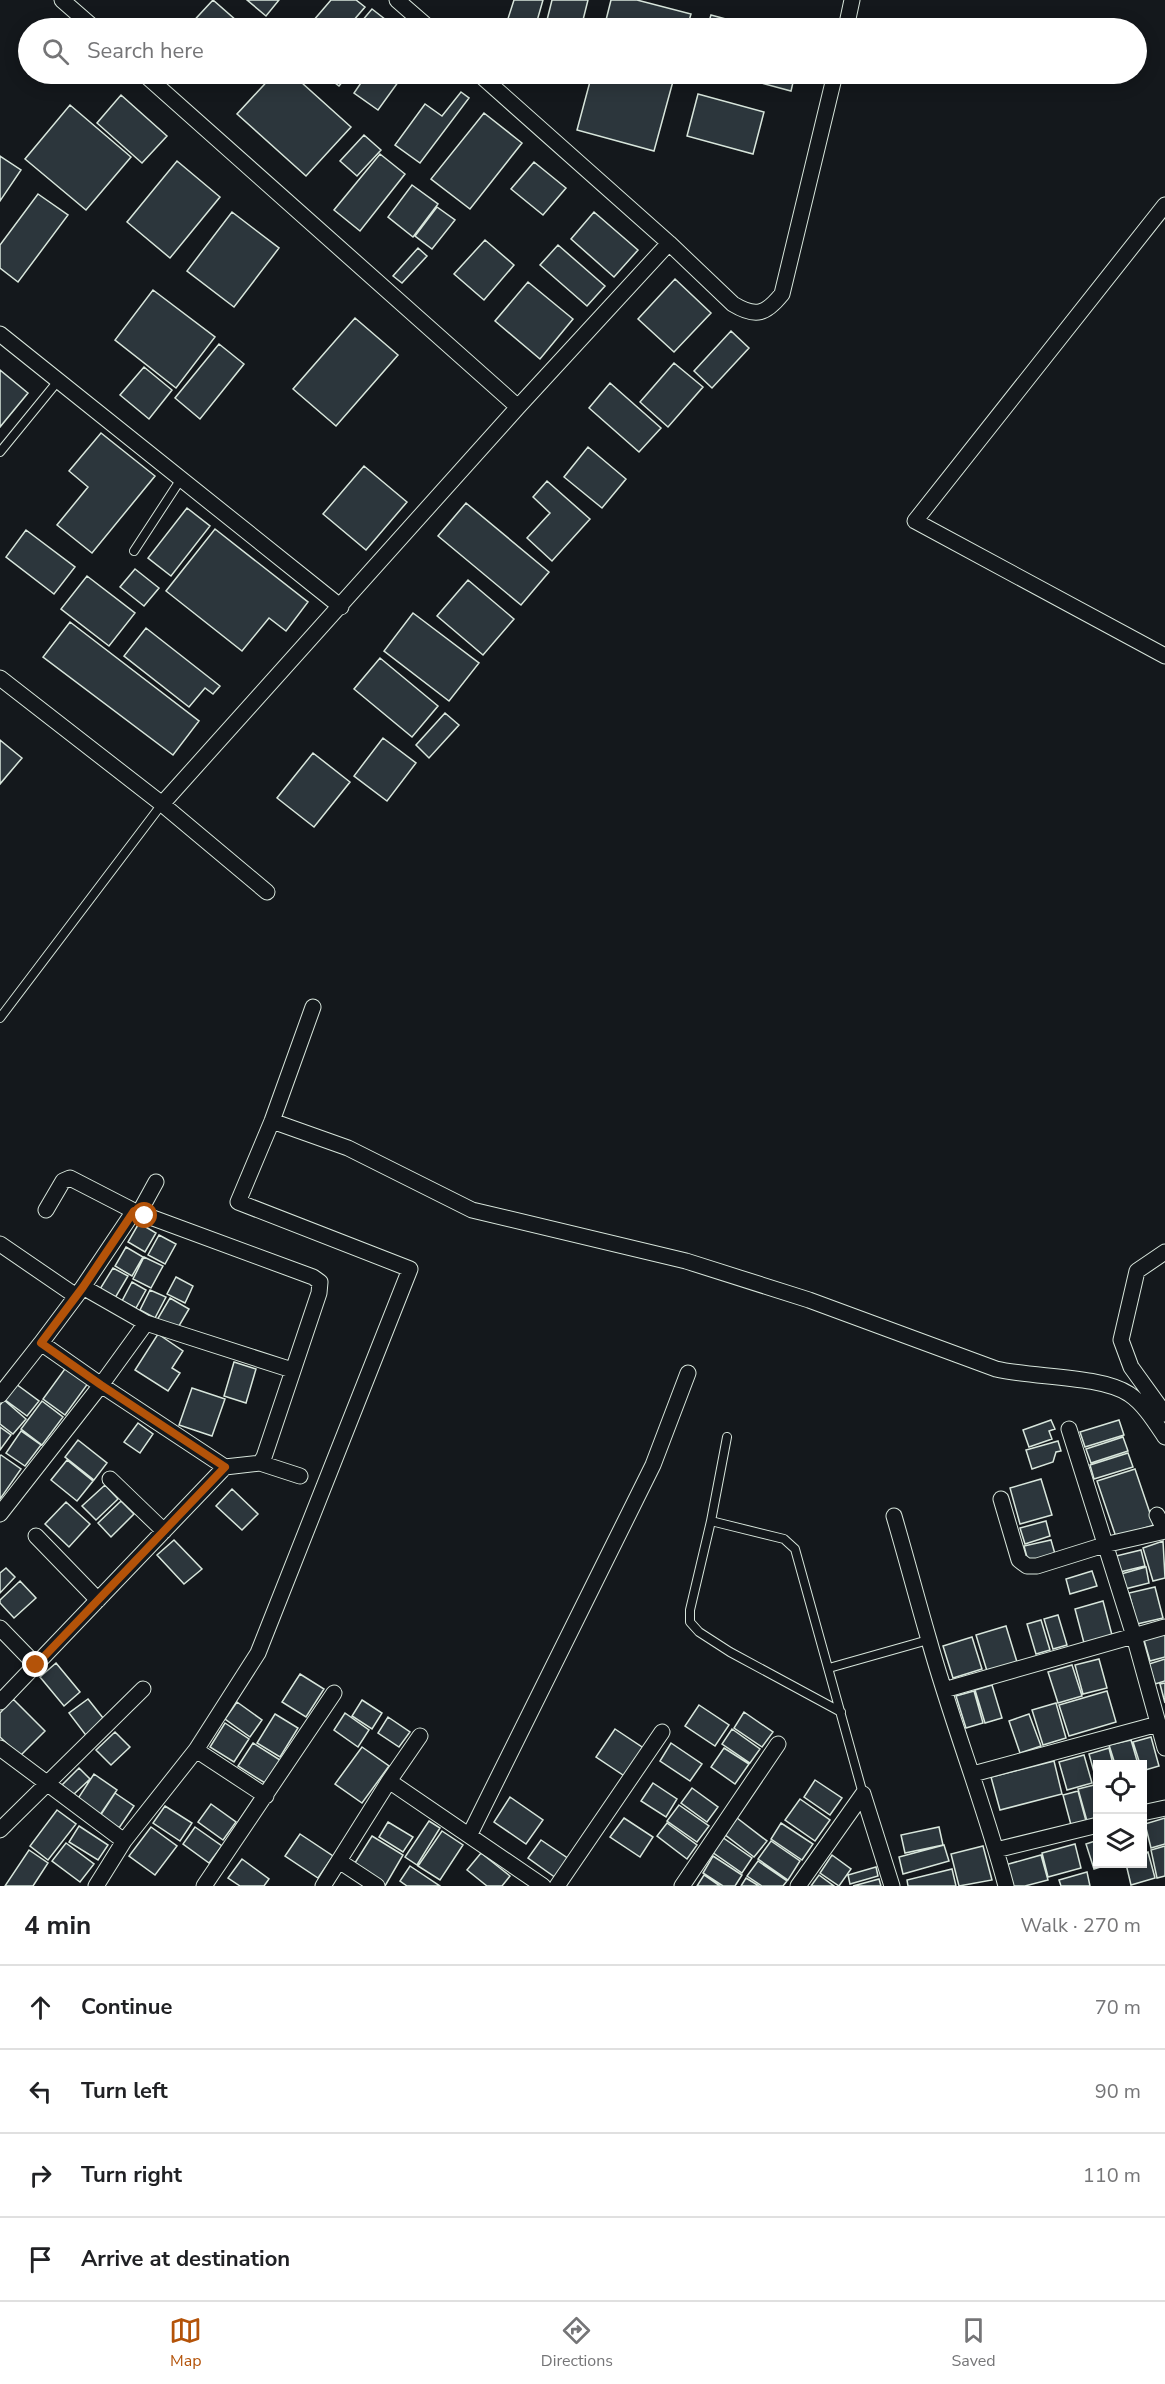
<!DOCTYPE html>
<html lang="en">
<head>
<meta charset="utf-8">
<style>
  :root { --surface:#fff; --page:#f6f6f6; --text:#202124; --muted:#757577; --line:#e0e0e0; --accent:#b45309 }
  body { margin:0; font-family:"Nunito Sans",sans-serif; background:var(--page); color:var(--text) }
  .controls { position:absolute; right:18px; bottom:18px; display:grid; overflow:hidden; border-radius:0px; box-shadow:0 3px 15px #0003 }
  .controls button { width:54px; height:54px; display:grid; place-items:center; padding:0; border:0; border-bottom:2px solid var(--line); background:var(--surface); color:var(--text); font:30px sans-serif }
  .stop { position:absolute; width:18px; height:18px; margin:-14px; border:4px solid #b45309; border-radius:50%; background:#fff }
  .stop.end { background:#b45309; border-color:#fff; box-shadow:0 2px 6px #0008 }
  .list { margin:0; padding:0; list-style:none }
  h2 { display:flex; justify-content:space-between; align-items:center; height:78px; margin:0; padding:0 24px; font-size:26px }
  h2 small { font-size:20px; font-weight:400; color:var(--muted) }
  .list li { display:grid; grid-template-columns:39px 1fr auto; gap:18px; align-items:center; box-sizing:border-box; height:84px; padding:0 24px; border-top:2px solid var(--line) }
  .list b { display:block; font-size:22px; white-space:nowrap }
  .list em { font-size:20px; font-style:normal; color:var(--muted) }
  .icon { flex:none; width:33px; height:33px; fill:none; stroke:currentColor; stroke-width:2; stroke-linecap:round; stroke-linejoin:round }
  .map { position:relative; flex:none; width:1165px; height:1886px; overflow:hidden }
  .search { position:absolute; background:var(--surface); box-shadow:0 3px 15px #0003; left:18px; right:18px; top:18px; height:66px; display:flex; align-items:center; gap:15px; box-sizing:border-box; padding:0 21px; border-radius:33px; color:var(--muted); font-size:22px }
  .sheet { height:414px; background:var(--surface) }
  nav { display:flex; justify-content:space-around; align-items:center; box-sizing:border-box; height:84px; border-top:2px solid var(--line); background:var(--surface); font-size:16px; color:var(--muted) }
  nav a { display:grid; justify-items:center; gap:3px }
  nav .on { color:var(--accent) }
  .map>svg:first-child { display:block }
</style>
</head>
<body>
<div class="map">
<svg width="1165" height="1886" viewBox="0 0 1165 1886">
  <rect width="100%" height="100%" fill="#14181c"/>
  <path fill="#2c363c" stroke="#d8e6dc" stroke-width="1.5" d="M213 0 245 28H187Z
    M247 0H279L266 16Z
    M331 0H356L365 7 347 28H307Z
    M514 0H543L535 28H505Z
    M552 0H588L581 28H545Z
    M611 0H637L691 14 687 28H604Z
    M372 9 390 23 385 28H356Z
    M711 15 759 28H707Z
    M199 74H218L209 83Z
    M274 74H292L351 127 306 176 237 114Z
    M323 74H349L339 86Z
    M367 74H404L378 110 354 93Z
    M541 74H570L568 80Z
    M592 74H675L654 151 577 130Z
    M728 74H795L791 91Z
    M461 92 469 98 420 163 395 145 425 104 442 116Z
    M698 94 764 112 753 154 687 136Z
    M121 95 167 136 142 163 97 123Z
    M70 105 131 157 86 210 25 159Z
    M484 113 522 143 470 209 431 179Z
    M364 135 381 150 357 176 340 161Z
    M380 154 405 174 360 231 334 210Z
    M0 156 21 170 0 201Z
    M177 161 220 197 170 258 127 222Z
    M534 162 566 188 543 215 511 189Z
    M412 185 438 204 413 237 388 217Z
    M38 194 68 215 18 282 0 268V245Z
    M437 207 455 220 432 249 415 236Z
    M232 212 279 248 234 307 187 271Z
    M594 212 638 250 614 277 571 239Z
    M485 240 514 265 484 300 454 274Z
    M558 245 605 286 587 306 540 265Z
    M418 248 427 256 402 283 393 276Z
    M675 279 711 313 674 352 638 319Z
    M528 282 573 319 540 359 495 321Z
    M153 290 215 337 176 388 115 340Z
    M355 318 398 355 336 426 293 389Z
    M731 331 749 348 712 388 694 371Z
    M219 344 244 364 200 419 175 398Z
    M674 363 703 387 668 427 640 402Z
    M144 367 172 390 149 419 120 395Z
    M0 370 28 393 0 427Z
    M610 383 661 428 639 452 589 408Z
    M101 433 155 476 92 553 57 525 88 487 69 471Z
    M588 447 626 479 602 508 564 477Z
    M364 466 407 502 366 550 323 514Z
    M547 481 590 519 552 561 527 538 550 513 533 497Z
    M466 503 549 572 521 605 438 536Z
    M187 508 210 526 171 576 148 558Z
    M215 529 308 602 286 631 269 618 242 651 166 591Z
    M26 530 75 567 54 594 6 557Z
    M135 569 159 588 144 606 120 587Z
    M87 576 135 613 109 646 61 609Z
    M468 580 514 619 483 655 437 616Z
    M413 613 479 663 449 701 384 651Z
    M70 622 199 721 173 755 43 657Z
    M146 628 220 686 213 694 205 688 189 707 124 656Z
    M380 658 438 706 412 737 354 689Z
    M445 713 459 725 429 758 416 745Z
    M383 738 416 763 387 801 354 776Z
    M0 740 22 758 0 784Z
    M313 753 350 782 314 827 277 798Z
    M139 1223 156 1233 145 1252 128 1242Z
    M159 1235 176 1244 165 1264 148 1255Z
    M126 1247 143 1257 132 1276 115 1266Z
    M144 1257 163 1266 151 1288 133 1279Z
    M113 1268 128 1276 115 1298 100 1289Z
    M176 1277 193 1286 185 1303 167 1294Z
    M132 1282 146 1290 136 1308 122 1301Z
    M150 1290 166 1297 155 1318 140 1310Z
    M170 1298 189 1309 176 1331 157 1320Z
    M158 1334 183 1351 172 1368 180 1373 168 1391 135 1370Z
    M234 1362 256 1369 246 1403 224 1396Z
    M67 1366 89 1382 65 1415 43 1399Z
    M16 1384 39 1401 27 1416 4 1399Z
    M192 1388 225 1399 212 1436 179 1425Z
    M4 1400 26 1419 13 1434 0 1424V1405Z
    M42 1401 63 1417 42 1445 21 1429Z
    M1051 1420 1055 1429 1049 1431 1052 1439 1029 1447 1023 1430Z
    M1119 1420 1124 1435 1085 1447 1080 1432Z
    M138 1423 153 1434 140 1453 124 1442Z
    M0 1427 11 1435 0 1450Z
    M21 1431 41 1445 25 1466 6 1453Z
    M1123 1437 1128 1451 1091 1463 1086 1449Z
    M78 1440 107 1463 94 1480 65 1457Z
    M1058 1441 1061 1451 1056 1452 1053 1462 1032 1469 1026 1450Z
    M1128 1453 1133 1467 1094 1479 1090 1465Z
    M1 1455 21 1469 0 1499V1456Z
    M67 1460 93 1481 77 1501 51 1480Z
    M1135 1469 1154 1525 1116 1537 1097 1481Z
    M1041 1479 1052 1515 1020 1524 1010 1488Z
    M105 1485 118 1499 96 1520 82 1506Z
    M232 1489 258 1514 242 1530 216 1506Z
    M121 1501 134 1514 111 1537 98 1523Z
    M66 1502 90 1524 69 1547 45 1524Z
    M1046 1521 1050 1536 1025 1544 1020 1528Z
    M174 1540 202 1569 184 1584 157 1555Z
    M1051 1540 1055 1554 1028 1561 1024 1546Z
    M1163 1541 1165 1578 1153 1581 1143 1548Z
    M1141 1550 1145 1566 1120 1572 1116 1556Z
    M1146 1567 1149 1583 1125 1589 1121 1574Z
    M6 1568 15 1577 0 1593V1573Z
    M1092 1571 1097 1586 1070 1594 1066 1579Z
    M20 1581 36 1598 14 1618 0 1603V1600Z
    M1155 1587 1163 1618 1137 1624 1129 1593Z
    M1103 1601 1112 1635 1084 1643 1075 1609Z
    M1058 1615 1067 1645 1053 1649 1044 1619Z
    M1041 1620 1050 1650 1036 1654 1027 1624Z
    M1006 1626 1017 1662 987 1671 976 1635Z
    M1165 1634V1657L1150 1661 1144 1640Z
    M972 1637 982 1669 953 1678 943 1646Z
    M1099 1659 1107 1688 1083 1694 1075 1665Z
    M1165 1659V1681L1155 1684 1149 1664Z
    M56 1663 80 1692 64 1706 40 1677Z
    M1072 1665 1082 1696 1058 1703 1048 1672Z
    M300 1674 324 1689 306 1717 282 1702Z
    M1165 1683V1703L1160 1684Z
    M992 1685 1002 1718 985 1723 975 1690Z
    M974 1691 983 1723 966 1728 956 1696Z
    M1107 1691 1116 1722 1069 1736 1059 1705Z
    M13 1699 45 1731 20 1756 0 1737V1713Z
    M88 1699 107 1723 88 1738 69 1713Z
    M362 1700 382 1713 372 1729 352 1716Z
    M237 1702 262 1720 250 1737 225 1719Z
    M1056 1703 1066 1738 1043 1745 1032 1710Z
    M699 1705 729 1725 715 1746 685 1726Z
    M744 1712 773 1732 762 1747 734 1728Z
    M345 1713 369 1730 358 1747 334 1730Z
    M275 1714 298 1728 280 1757 257 1743Z
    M1029 1714 1041 1746 1020 1753 1009 1721Z
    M388 1717 410 1732 399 1747 378 1733Z
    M225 1723 249 1739 234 1762 210 1747Z
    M615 1729 645 1749 626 1777 596 1757Z
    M732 1729 760 1749 750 1763 722 1744Z
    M115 1732 130 1747 111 1765 96 1750Z
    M1151 1737 1159 1766 1142 1771V1764H1140L1133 1742Z
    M1131 1740 1138 1764H1115L1109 1745Z
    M253 1743 280 1760 265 1783 238 1766Z
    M671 1743 702 1764 690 1781 660 1761Z
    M362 1747 389 1766 362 1803 335 1784Z
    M724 1748 749 1764 735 1784 711 1767Z
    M1109 1748 1113 1764H1098L1097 1783 1089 1754Z
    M1084 1755 1092 1783 1067 1790 1059 1762Z
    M1054 1761 1062 1794 1000 1810 991 1777Z
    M79 1768 90 1779 73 1795 62 1785Z
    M94 1774 117 1790 100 1815 77 1800Z
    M815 1780 842 1798 830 1815 804 1797Z
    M653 1783 677 1799 666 1817 641 1801Z
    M1098 1784V1818L1087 1821 1078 1789Z
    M692 1788 718 1807 707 1822 681 1803Z
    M1078 1791 1086 1821 1071 1825 1063 1795Z
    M115 1793 134 1806 119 1828 100 1816Z
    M510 1797 543 1820 526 1844 494 1822Z
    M800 1799 830 1820 815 1841 785 1820Z
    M211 1804 236 1822 223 1840 198 1822Z
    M679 1805 709 1826 697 1842 667 1821Z
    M165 1806 192 1823 180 1841 153 1823Z
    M57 1810 76 1824 48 1860 30 1846Z
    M624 1818 653 1837 640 1857 610 1837Z
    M737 1818 767 1841 754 1857 724 1834Z
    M1165 1818V1844L1151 1848 1145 1824Z
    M429 1821 440 1828 417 1865 405 1857Z
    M388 1822 413 1837 403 1852 379 1837Z
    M667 1823 697 1845 687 1859 657 1836Z
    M781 1823 813 1844 802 1860 771 1839Z
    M79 1826 108 1845 98 1860 69 1842Z
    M151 1827 177 1846 155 1875 129 1856Z
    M195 1827 222 1846 209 1863 183 1844Z
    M939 1827 943 1845 905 1853 901 1835Z
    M442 1831 463 1845 440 1880 418 1866Z
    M300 1834 333 1856 318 1878 285 1856Z
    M372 1836 403 1855 385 1886 353 1866Z
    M722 1837 752 1858 742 1873 712 1852Z
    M541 1840 569 1859 556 1878 528 1858Z
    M1098 1840V1864H1110L1094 1869 1086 1844Z
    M771 1841 800 1861 788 1880 758 1859Z
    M66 1843 94 1864 80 1882 52 1861Z
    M1075 1844 1081 1868 1048 1877 1042 1853Z
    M944 1845 949 1861 903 1874 899 1857Z
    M983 1846 992 1880 959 1886 951 1854Z
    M1165 1846V1876L1157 1878 1151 1850Z
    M29 1850 48 1863 33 1886H5Z
    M1148 1852 1155 1878 1131 1885 1126 1864H1142V1854Z
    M481 1853 510 1876 502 1886H487L467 1870Z
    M832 1855 851 1869 839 1886 820 1873Z
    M1041 1855 1048 1880 1025 1886H1011L1005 1865Z
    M713 1856 742 1875 735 1886H723L703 1873Z
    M242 1859 269 1879 264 1886H240L228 1878Z
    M758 1861 787 1881 783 1886H762L747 1876Z
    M410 1866 440 1886H407L400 1881Z
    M876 1867 878 1876 850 1884 848 1875Z
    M952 1869 956 1886H908L907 1880Z
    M1087 1872 1090 1886H1061L1059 1880Z
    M704 1875 720 1886H697Z
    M819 1875 834 1886H811Z
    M746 1878 759 1886H741Z
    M879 1879 881 1886H853Z"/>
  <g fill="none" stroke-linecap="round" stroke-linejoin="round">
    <g stroke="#d8e6dc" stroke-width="10">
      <path id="lane" d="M0 452 58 381
        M134 551 181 479
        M0 1018 162 804
        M727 1437 711 1521 784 1539 795 1549 863 1794
        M711 1521 690 1610V1622L699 1632 730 1652 841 1712
        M829 1668 928 1640"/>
    </g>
    <g stroke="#d8e6dc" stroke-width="17">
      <path id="street" d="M62 0 94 28
        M397 0 429 28
        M846 28 852 0
        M144 74 518 407
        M479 74 669 243 733 304C756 318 766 314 782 294L835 74
        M1165 205 915 521 1165 656
        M0 334 341 607
        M0 678 162 804 267 892
        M162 804 518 407 669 243
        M272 1121 348 1148 472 1210 686 1261 809 1300 996 1369C1034 1378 1099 1375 1129 1394 1144 1404 1155 1422 1165 1437
        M46 1210 63 1181 70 1178 134 1211
        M134 1211 313 1277 320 1282 319 1293 264 1457 260 1463 225 1467 101 1385 41 1343 83 1287Z
        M139 1213 156 1182
        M0 1244 76 1296
        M1165 1252 1137 1271 1121 1340 1131 1367 1165 1414
        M83 1287 146 1323 292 1370
        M0 1395 41 1343
        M1069 1429 1134 1636 1165 1748
        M260 1463 300 1476
        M110 1479 164 1531
        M1001 1499 1019 1560 1027 1566H1037L1104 1545 1165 1531 1157 1515
        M0 1514 101 1385 146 1323
        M894 1516C906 1557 917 1599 929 1640 952 1723 984 1803 1006 1886
        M36 1536 98 1600
        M0 1628 36 1665
        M944 1690 1165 1627
        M0 1702 225 1467
        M0 1748 124 1841
        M196 1750 266 1796
        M973 1774 1158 1724
        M389 1781 543 1886
        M863 1794 892 1886
        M1142 1813 1165 1808
        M0 1830 143 1689
        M470 1834 653 1465 688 1373
        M996 1850 1098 1825
        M339 1861 377 1886
        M96 1886 124 1841 196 1750 258 1653 410 1269 238 1202 272 1121 313 1007
        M204 1886 334 1693
        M323 1886 389 1781 420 1736
        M557 1886 662 1732
        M682 1886 778 1744
        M798 1886 863 1794"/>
    </g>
    <use href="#lane" stroke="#14181c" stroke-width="8"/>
    <use href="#street" stroke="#14181c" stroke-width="15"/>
  </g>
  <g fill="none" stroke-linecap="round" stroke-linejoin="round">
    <path stroke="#b45309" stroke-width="8" d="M36 1665 225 1467 101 1385 41 1343 83 1287 134 1211 145 1216"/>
  </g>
</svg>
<div class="controls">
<button><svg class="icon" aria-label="locate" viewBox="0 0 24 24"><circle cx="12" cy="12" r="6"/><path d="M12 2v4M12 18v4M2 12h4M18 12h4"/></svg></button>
<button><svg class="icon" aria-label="layers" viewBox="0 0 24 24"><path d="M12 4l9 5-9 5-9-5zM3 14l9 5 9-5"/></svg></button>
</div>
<div class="stop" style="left:145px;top:1216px"></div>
<div class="stop end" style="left:36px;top:1665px"></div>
<div class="search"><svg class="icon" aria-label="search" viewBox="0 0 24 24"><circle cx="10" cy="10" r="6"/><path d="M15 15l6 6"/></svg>Search here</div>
</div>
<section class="sheet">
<h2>4 min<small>Walk · 270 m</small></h2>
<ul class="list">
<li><svg class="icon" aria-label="ahead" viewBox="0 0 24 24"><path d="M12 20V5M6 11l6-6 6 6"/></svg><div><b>Continue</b></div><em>70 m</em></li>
<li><svg class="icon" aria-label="left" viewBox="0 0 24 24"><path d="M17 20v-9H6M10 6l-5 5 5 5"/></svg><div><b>Turn left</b></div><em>90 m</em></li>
<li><svg class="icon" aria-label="right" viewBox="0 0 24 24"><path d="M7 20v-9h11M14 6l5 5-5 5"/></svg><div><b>Turn right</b></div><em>110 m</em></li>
<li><svg class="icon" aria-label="arrive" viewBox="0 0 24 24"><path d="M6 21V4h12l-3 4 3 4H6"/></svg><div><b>Arrive at destination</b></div></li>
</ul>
</section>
<nav>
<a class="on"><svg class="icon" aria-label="map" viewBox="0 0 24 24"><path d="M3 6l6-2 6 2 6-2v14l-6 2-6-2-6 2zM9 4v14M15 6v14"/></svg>Map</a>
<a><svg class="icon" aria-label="directions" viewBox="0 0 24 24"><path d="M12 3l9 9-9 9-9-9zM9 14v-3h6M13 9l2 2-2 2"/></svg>Directions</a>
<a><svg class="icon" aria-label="saved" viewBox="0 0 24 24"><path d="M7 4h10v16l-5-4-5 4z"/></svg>Saved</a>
</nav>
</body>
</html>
